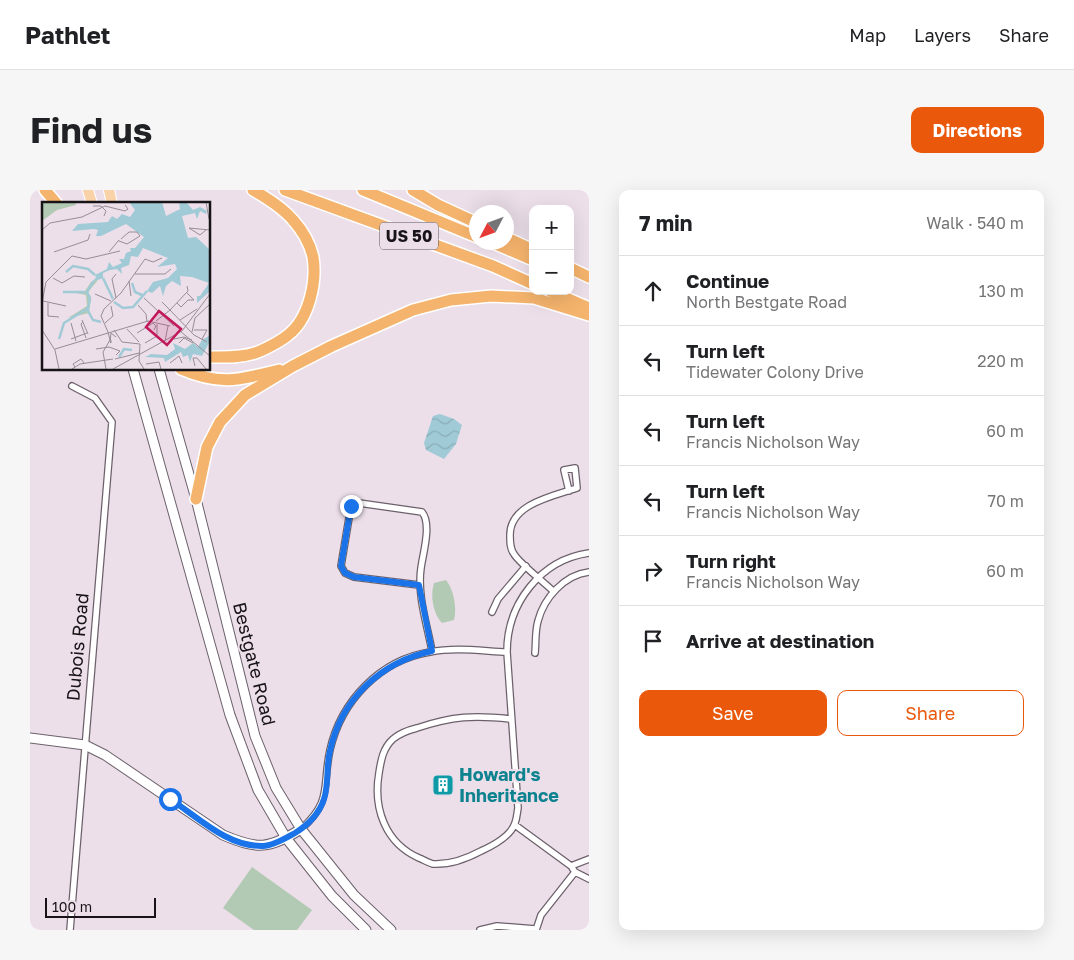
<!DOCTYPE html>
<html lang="en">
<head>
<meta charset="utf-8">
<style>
  :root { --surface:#fff; --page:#f6f6f6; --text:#202124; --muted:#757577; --line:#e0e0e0; --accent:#ea580c }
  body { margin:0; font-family:"Golos Text",sans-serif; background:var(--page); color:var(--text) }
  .controls { position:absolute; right:15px; top:15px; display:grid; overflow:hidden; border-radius:10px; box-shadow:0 5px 20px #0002 }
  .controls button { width:45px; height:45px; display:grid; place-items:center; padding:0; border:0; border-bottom:1px solid var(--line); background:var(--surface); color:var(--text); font:25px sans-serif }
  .compass { position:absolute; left:439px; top:15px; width:45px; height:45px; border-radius:50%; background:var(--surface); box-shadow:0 5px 20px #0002; rotate:229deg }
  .scale { position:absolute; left:15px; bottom:12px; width:111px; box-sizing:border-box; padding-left:5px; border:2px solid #171317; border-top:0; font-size:14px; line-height:18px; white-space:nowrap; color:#171317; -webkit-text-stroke:4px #ecdfea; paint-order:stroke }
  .stop { position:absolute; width:15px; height:15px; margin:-11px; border:4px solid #1a73e8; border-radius:50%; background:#fff }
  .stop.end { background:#1a73e8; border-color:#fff; box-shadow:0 1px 5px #0008 }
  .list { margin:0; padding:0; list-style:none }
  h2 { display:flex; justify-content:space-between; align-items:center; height:65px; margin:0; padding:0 20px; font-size:21px }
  h2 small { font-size:16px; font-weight:400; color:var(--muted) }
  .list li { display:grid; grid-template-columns:32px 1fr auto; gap:15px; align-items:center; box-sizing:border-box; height:70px; padding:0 20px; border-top:1px solid var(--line) }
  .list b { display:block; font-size:19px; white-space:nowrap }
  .list p { margin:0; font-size:16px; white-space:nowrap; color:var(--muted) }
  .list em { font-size:16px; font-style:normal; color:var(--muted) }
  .actions { display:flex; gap:10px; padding:15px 20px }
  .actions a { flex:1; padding:11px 0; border:1px solid var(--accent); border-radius:10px; text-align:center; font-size:18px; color:var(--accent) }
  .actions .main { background:var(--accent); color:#fff }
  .icon { flex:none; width:28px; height:28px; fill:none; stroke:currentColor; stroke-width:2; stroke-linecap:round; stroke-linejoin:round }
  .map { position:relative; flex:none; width:559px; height:740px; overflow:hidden; border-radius:10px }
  header { display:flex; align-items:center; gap:30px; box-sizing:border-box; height:70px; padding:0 25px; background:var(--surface); border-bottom:1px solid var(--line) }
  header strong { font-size:24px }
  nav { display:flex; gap:28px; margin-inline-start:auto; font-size:18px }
  .intro { display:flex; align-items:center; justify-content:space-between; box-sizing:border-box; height:120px; padding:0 30px }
  h1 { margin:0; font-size:35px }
  .button { padding:12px 22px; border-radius:10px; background:var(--accent); color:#fff; font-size:18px; font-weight:700 }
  main { display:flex; gap:30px; padding:0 30px }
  aside { flex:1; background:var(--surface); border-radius:10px; box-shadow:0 5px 20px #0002 }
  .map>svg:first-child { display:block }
</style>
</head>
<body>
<header>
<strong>Pathlet</strong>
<nav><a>Map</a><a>Layers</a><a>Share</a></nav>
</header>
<div class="intro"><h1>Find us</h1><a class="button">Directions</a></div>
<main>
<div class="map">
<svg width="559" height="740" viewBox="0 0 559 740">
  <defs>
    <pattern id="water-waves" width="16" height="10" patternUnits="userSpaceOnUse" patternTransform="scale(1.25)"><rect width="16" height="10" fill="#a0cad6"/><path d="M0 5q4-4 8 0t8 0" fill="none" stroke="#89adb7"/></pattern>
  </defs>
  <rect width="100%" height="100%" fill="#ecdfea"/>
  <path fill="#b2cab3" d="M416 390C424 400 427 418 424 430L412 433C403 423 400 406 404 393Z
    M222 677 282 720 267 740H224L193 718Z"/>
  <path fill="url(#water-waves)" d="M410 224 424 229 432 235 426 254 414 269 396 260 394 253 403 226Z"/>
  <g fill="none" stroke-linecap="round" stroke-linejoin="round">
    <g stroke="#6c616b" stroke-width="8">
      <path id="minor" d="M389 395 324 387 315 383 311 376 321 316 329 313 392 322C402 334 393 363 391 378 387 405 397 434 402 461
        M523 401C515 393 489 373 484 364 480 359 480 352 480 345 480 314 523 306 547 298L545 278 534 280 539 301
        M462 422 468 409 496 376
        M505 463C506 453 505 441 508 431 514 408 534 385 559 382
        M481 529C444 525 423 526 387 538 379 540 370 543 363 549 353 558 351 570 349 583 343 618 355 653 389 668 394 670 399 673 403 674 420 675 436 669 451 661 462 656 481 646 485 633 487 628 487 623 488 618L477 462C477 414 510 370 559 363
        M485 635 541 676 545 682 559 689
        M271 639C303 611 292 596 300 560 311 511 350 470 400 462 425 457 452 461 477 462
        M541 676 559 669
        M40 740 82 232 65 208 42 196
        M450 740 467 736 505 739
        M506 740 511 725 545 682"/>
    </g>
    <g stroke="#6c616b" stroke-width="11">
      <path id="secondary" d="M103 179 200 525 228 600 256 648 302 706 336 740
        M129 179 166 309 225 546 246 598 271 639 324 705 361 740
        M0 548 55 555 75 565 193 645C228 660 239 659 271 639"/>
    </g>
    <g stroke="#fff" stroke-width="12">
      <path id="primary" d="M58 0 62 14
        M79 0 82 14"/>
    </g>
    <g stroke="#fff" stroke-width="14">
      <path id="motorway" d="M15 0 27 14
        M255 0 463 76 503 94
        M333 0 447 47
        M383 0 408 15 447 33
        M477 48 503 60
        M461 52 503 70
        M540 78 559 87
        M520 101 559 118
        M179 167C194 167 210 168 225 163 234 160 251 151 258 145 279 129 287 92 283 67 280 54 272 40 263 30 253 18 237 8 223 0
        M151 179C191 196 209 190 249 180
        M166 309 177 257 190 232 215 205 263 176 302 156 383 120 421 110 461 106 504 108 559 125"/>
    </g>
    <use href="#minor" stroke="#fff" stroke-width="5.5"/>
    <use href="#secondary" stroke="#fff" stroke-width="9"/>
    <use href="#primary" stroke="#f9d2a7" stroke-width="10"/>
    <use href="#motorway" stroke="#f5b46d" stroke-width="11"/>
  </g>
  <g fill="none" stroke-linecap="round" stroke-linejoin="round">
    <path stroke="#1a73e8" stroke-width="6" d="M140 609C168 627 197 657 233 656 243 656 256 648 265 643 278 635 289 624 294 609 299 594 296 577 300 561 311 509 351 472 402 461L389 395 324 387 315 383 311 376 321 316"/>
  </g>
  <defs>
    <g id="building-square" transform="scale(1.125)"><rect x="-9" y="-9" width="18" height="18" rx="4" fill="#0f9aa8" stroke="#ecdfea"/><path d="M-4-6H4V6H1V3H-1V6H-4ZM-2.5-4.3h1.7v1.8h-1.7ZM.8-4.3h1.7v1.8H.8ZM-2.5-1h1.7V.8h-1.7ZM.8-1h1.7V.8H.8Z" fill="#fff"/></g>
  </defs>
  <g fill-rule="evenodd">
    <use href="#building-square" x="413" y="595"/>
  </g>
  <g text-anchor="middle" stroke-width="4" stroke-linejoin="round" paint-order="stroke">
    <rect fill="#ecdfea" stroke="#575056" stroke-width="1" x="350" y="32.5" width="58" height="27" rx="4"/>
    <g font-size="16" font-weight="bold" fill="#171317">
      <text x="379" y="52">US 50</text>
    </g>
    <g font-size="18" fill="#171317" stroke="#ecdfea">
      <text transform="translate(48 457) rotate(-85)" y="6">Dubois Road</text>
      <text transform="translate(224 474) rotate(76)" y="6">Bestgate Road</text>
    </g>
    <g font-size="18" font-weight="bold" fill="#0d838f" stroke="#ecdfea" text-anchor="start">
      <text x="429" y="591">Howard's<tspan x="429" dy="21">Inheritance</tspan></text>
    </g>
  </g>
  <g transform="translate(12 12)">
    <rect width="168" height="168" fill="#ecdfea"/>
    <path d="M0 0H33L34 3 15 8 0 19Z" fill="#b2cab3"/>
    <path d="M56 78 46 90 49 95 47 111 26 116 45 104 44 93 34 91 43 89 49 80Z" fill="#b2cab3"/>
    <path d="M87 0H120L124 14 138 7 137 0H144L151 8 158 5 165 9 164 12 158 9 155 17 153 11 140 14 146 36 154 35 167 47V90L155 101V94H158L167 81 150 75 138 74 139 84 130 79 124 84 121 94 118 84 110 91 105 89 111 80 126 76 135 67 133 62 115 65 126 56 101 46 96 55 89 54 87 63 79 66 80 72 75 67 68 68 61 71V76L48 81 54 76 53 73 65 67 67 60 71 65 80 61 77 57H82L84 51 89 49 88 46H93L102 35 84 22 59 34H54L56 28 52 27 30 29 36 22 66 20 70 14 75 17 80 12 88 15 93 8ZM167 134V141L160 154 151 152 148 160 146 153 141 155 139 150 123 160 122 156 103 155 109 152 125 153 133 147 131 141 143 147 151 141 156 145 160 138Z" fill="#a0cad6"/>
    <path fill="none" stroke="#a0cad6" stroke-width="2.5" d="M24 70 31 64 46 67 53 73M61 76 71 97M90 81 93 90 100 93M21 90H43M72 100 81 106 91 105 105 89M45 107 51 118 59 120M17 137 22 121 46 106 48 97 45 90 51 80M77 155 82 147 90 148"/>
    <path fill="none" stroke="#978d96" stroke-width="1" d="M164 0 167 17M51 4H59L64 9 62 14M147 26 158 33 164 28M147 26 168 28M0 28 8 21 40 15 63 4 83 9 86 7 83 3M79 37 87 30H95L98 34M77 39 85 42 98 34M12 50 46 38 48 32M67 50 77 38M93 72H123L129 67M11 76 20 81 32 74 43 75M87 79 89 94M53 92 69 99M74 96 70 77 74 72M102 96 132 124M1 99 24 104M120 100 128 108 146 89 145 84M0 101 4 80 30 54 44 57 78 49M6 101V114L17 115M135 101 139 105 146 98H152L145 91M96 103 104 112 105 120M40 118 46 132M138 118 155 107M114 119 128 108 152 133 165 140M41 120 39 122 44 136M29 121 34 139M63 121 71 114 69 104M85 127 97 140M0 128 13 148 17 167M72 128 80 140 98 142 97 159 102 167M152 128H165L160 137M138 129 168 154M66 130 59 114 62 107 79 91 103 57 111 60 120 56M150 130 153 116 168 102M95 131 111 121 114 124 112 128M29 137 45 131M68 137 69 138V141L68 140 69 131 74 135M132 137 142 135 150 138M123 139 126 124M103 141 115 134V122M137 141 142 136 151 141M13 147 106 119 128 124M54 147 67 145 78 149 74 153M73 157 97 151M128 161 137 154 140 161M104 162 117 160 119 167M153 164 151 156H155L164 167M33 165 31 162 39 157 42 161M30 167 38 162 71 157M64 167 61 150 68 138 66 130M71 167 140 129 168 92"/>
    <path fill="#c2185b" fill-opacity="0.15" stroke="#c2185b" stroke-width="2.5" d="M117 109 139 127 125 143 104 125Z"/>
    <rect width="168" height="168" fill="none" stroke="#171317" stroke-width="2.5"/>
  </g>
</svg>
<div class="controls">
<button>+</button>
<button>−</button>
</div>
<svg class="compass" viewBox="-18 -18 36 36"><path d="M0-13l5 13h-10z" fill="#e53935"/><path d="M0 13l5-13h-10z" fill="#757577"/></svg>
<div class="scale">100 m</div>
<div class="stop" style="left:140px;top:609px"></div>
<div class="stop end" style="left:321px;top:316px"></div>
</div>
<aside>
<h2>7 min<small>Walk · 540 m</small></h2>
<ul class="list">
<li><svg class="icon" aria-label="ahead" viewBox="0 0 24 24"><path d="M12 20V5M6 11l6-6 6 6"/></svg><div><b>Continue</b><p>North Bestgate Road</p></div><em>130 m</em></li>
<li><svg class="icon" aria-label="left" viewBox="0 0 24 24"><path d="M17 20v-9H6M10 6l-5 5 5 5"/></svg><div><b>Turn left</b><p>Tidewater Colony Drive</p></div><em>220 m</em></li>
<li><svg class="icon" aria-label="left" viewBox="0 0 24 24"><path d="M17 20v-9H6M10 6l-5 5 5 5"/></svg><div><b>Turn left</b><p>Francis Nicholson Way</p></div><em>60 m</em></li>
<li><svg class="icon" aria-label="left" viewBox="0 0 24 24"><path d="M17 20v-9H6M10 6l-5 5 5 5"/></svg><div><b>Turn left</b><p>Francis Nicholson Way</p></div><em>70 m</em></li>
<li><svg class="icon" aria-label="right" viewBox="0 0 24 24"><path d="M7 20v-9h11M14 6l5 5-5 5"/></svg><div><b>Turn right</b><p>Francis Nicholson Way</p></div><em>60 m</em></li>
<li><svg class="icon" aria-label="arrive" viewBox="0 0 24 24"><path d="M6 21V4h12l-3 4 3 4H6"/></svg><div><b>Arrive at destination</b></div></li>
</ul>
<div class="actions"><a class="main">Save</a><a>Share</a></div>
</aside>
</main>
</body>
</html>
